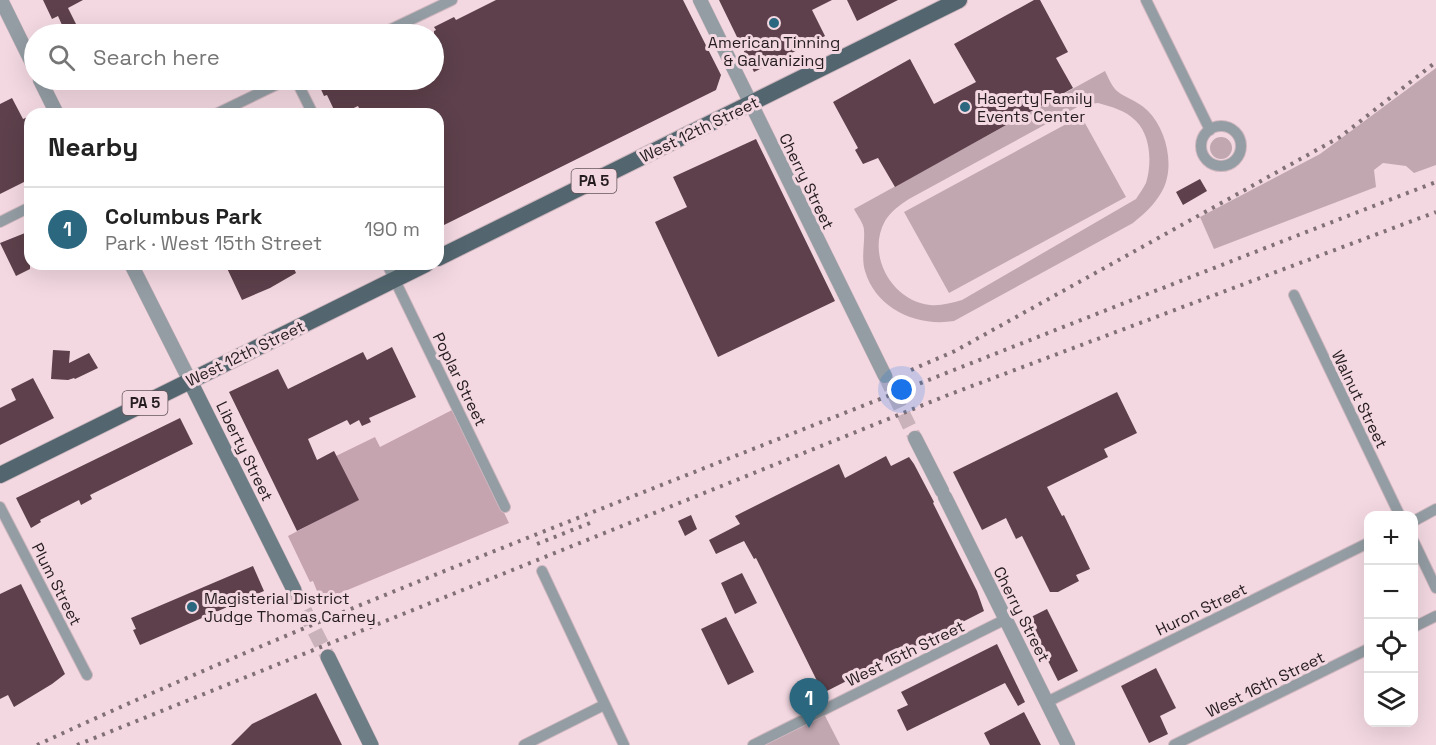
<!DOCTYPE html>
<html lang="en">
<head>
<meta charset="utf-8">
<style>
  :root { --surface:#fff; --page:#f6f6f6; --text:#222; --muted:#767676; --line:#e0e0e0; --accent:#2b677f }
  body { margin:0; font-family:"Space Grotesk",sans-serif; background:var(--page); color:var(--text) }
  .controls { position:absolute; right:18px; bottom:18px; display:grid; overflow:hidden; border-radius:12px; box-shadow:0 6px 24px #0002 }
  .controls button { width:54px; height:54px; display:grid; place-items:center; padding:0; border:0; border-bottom:2px solid var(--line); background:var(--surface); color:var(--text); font:30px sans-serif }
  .you { position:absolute; left:902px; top:390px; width:21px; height:21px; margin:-15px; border:4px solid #fff; border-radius:50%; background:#1a73e8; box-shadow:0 0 0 9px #1a73e833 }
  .badge { display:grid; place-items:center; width:39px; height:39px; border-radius:50%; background:var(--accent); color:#fff; font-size:20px; font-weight:700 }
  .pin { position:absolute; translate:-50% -50px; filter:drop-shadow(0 2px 3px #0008) }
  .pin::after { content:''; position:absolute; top:32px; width:21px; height:18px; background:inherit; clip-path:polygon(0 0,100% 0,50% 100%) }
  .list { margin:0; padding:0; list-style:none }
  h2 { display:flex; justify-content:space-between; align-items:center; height:78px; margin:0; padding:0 24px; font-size:26px }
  h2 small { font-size:20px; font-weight:400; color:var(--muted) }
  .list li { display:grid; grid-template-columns:39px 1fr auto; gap:18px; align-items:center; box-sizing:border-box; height:84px; padding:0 24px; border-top:2px solid var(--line) }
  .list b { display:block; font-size:22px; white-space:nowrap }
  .list p { margin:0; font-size:20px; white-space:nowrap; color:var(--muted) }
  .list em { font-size:20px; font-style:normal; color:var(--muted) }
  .icon { flex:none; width:33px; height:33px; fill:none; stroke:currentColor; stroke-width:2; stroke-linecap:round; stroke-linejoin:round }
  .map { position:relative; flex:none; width:1436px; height:745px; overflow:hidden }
  .search { position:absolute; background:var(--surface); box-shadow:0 6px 24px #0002; left:24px; top:24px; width:420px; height:66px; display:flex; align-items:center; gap:15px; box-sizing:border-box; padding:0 21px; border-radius:33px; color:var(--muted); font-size:22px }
  .panel { position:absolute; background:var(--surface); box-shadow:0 6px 24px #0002; left:24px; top:108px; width:420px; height:162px; border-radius:18px }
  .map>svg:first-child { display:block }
</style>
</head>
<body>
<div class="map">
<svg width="1436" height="745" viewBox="0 0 1436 745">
  <rect width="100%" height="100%" fill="#f3d8e1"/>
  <path fill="#c1a7b0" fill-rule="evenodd" d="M1436 68V165L1414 173 1406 166 1383 163 1374 170 1376 187 1214 249 1200 217 1320 154Z
    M1105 71C1108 77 1112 87 1117 91 1125 98 1137 100 1148 111 1167 130 1176 169 1161 193 1154 205 1144 214 1133 223L954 321C917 327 876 309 865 271 861 257 865 244 864 230 864 224 857 215 854 209ZM1098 103C1112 107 1125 110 1136 121 1151 136 1152 164 1146 183 1143 189 1139 194 1136 199L962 300C951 303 941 306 930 305 892 301 866 255 885 221 891 211 900 205 909 199L1081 105Z
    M1081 116 1126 197 949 293 904 212Z
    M1210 148a11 11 0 1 1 22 0a11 11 0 1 1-22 0Z
    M822 710 840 745H753Z"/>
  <path fill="#c5a3af" d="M454 409 509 523 321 601 313 581 310 582 288 536 358 500 336 456 375 437 380 447Z"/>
  <path fill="#5d404b" d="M43 0H83L68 8 81 34H66L58 16 52 19Z
    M496 0H683L721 75 716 90 438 228V114H362L358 106 341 114H336L327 95 324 96 319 85 331 80H434V31L436 30 434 27 454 17 456 20Z
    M719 0H832L812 10 825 36 754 72Z
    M847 0H898L857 21Z
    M1034 0H1040L1068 52 1056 58 1073 88 895 187 878 158 863 164 855 150 858 148 833 102 910 59 934 104 976 82 954 44Z
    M12 98 23 119 30 116V179L0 194V104Z
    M756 139 835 301 718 357 655 222 687 207 673 177Z
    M1200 179 1207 191 1183 205 1176 192Z
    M30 231V269L16 276 0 243Z
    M225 264H292L296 273 270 288 242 300Z
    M392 347 416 397 369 418 371 422 362 426 359 420 350 425 347 420 308 439 317 460 334 451 359 500 297 531 229 392 278 369 288 389 363 352 367 360Z
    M53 350 70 351 69 363 89 353 98 368 75 379 74 378 68 380 51 379Z
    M33 378 54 418 0 445V408L16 400 11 389Z
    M1117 392 1137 433 1104 449 1108 457 1047 487 1062 516 1064 515 1090 569 1076 575 1079 581 1058 592H1050L1022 536 1016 539 1006 518 982 530 953 472Z
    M180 418 193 444 90 495 92 499 81 505 79 500 40 520 41 522 31 528 16 498Z
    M886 456 891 466 909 457 914 464 934 502 933 503 977 591 984 611 823 693 756 558 754 559 744 541 716 554 709 540 740 524 735 516 839 464 845 478Z
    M691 515 697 529 685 536 678 521Z
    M253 566 264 591 140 645 133 630 136 629 131 618Z
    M742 573 757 603 735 614 721 583Z
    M21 584 65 674 52 684 14 707 8 695 0 699V594Z
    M1047 609 1078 671 1058 681 1027 619Z
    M726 617 754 672 728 685 701 629Z
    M997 644 1025 702 1018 706 1005 683 907 731 897 710 908 705 901 692Z
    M1156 668 1176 708 1160 716 1168 734 1149 743 1121 686Z
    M316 693 342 745H231L252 724Z
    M1024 712 1041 745H990L984 733Z"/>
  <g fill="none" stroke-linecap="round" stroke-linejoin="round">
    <path stroke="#cab2ba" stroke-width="14" stroke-dasharray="14 7" stroke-linecap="butt" d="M885 376 915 438"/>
    <path stroke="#cab2ba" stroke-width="15" stroke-dasharray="15 8" stroke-linecap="butt" d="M294 590 328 657"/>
    <g stroke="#ceb6be" stroke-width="12">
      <path id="minor" d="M1146 0 1210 130
        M381 34 452 0
        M296 80 313 114
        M216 114 286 80
        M1201 146a20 20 0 1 1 40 0a20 20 0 1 1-40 0Z
        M0 222 30 207
        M387 264 505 507
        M1294 295 1400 516
        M0 507 87 675
        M1414 521 1436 509
        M1414 542 1436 588
        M542 571 624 745
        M1414 627 1436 616
        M1047 702 1368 543
        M524 745 604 705
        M753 745 1006 619
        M1174 745 1368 649"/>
    </g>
    <g stroke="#ceb6be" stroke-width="15">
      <path id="tertiary" d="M1 0 34 67
        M700 0 885 376
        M40 80 57 114
        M131 264 190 381
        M915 438 942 491
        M945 497 1068 745"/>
    </g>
    <g stroke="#ceb6be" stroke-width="16">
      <path id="secondary" d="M190 381 294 590
        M328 657 371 745"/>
    </g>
    <g stroke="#ceb6be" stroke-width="18">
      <path id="primary" d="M438 258 959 0
        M0 475 426 264"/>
    </g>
    <use href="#minor" stroke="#939da3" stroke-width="10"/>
    <use href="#tertiary" stroke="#939da3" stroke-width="14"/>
    <use href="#secondary" stroke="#6d7d85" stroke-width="15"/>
    <use href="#primary" stroke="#53666f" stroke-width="16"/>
    <path stroke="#817076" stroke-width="4" stroke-dasharray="3 6" stroke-linecap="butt" d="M911 370 955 351 1340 137 1436 62
      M537 544 595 521
      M37 745C255 644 479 557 702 469 947 373 1191 276 1436 182
      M77 745 948 395 1436 212"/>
  </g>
  <g fill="#2b677f" stroke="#f3d8e1" stroke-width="2">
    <circle cx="774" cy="23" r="6"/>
    <circle cx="965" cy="107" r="6"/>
    <circle cx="192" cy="607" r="6"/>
  </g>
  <g text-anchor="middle" stroke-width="6" stroke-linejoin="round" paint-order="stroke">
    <g fill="#f3d8e1" stroke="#635459" stroke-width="1.5">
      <rect x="571.5" y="169" width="45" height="24" rx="4.5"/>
      <rect x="122.5" y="391" width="45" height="24" rx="4.5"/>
    </g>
    <g font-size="15" font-weight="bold" fill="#251c1f">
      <text x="594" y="186">PA 5</text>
      <text x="145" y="408">PA 5</text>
    </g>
    <g font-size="16" fill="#251c1f" stroke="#f3d8e1" text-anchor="start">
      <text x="774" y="48" text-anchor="middle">American Tinning<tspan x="774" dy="18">&amp; Galvanizing</tspan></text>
      <text x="977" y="104">Hagerty Family<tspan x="977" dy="18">Events Center</tspan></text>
      <text x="204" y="604">Magisterial District<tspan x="204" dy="18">Judge Thomas Carney</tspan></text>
    </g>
    <g font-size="16" fill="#251c1f" stroke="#f3d8e1">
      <text transform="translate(699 129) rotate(-26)" y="6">West 12th Street</text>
      <text transform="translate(807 181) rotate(64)" y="6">Cherry Street</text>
      <text transform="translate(245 353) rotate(-26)" y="6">West 12th Street</text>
      <text transform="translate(460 379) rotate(64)" y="6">Poplar Street</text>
      <text transform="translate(1360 399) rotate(64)" y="6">Walnut Street</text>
      <text transform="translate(245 451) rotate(64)" y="6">Liberty Street</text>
      <text transform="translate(57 584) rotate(63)" y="6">Plum Street</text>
      <text transform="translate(1201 609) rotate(-26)" y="6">Huron Street</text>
      <text transform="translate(1022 614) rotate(63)" y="6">Cherry Street</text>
      <text transform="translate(905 653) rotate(-26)" y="6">West 15th Street</text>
      <text transform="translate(1265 684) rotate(-26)" y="6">West 16th Street</text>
    </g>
  </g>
</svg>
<div class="controls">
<button>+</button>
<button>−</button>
<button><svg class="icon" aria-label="locate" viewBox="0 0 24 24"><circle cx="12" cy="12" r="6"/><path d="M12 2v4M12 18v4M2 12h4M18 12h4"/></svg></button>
<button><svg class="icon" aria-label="layers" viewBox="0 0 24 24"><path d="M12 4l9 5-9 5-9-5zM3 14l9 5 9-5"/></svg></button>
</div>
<div class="you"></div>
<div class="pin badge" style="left:809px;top:728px">1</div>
<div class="search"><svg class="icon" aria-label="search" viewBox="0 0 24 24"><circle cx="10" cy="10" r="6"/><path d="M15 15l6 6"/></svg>Search here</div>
<section class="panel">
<h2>Nearby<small></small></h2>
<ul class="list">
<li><span class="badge">1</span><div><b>Columbus Park</b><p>Park · West 15th Street</p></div><em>190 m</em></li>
</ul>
</section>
</div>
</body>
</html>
